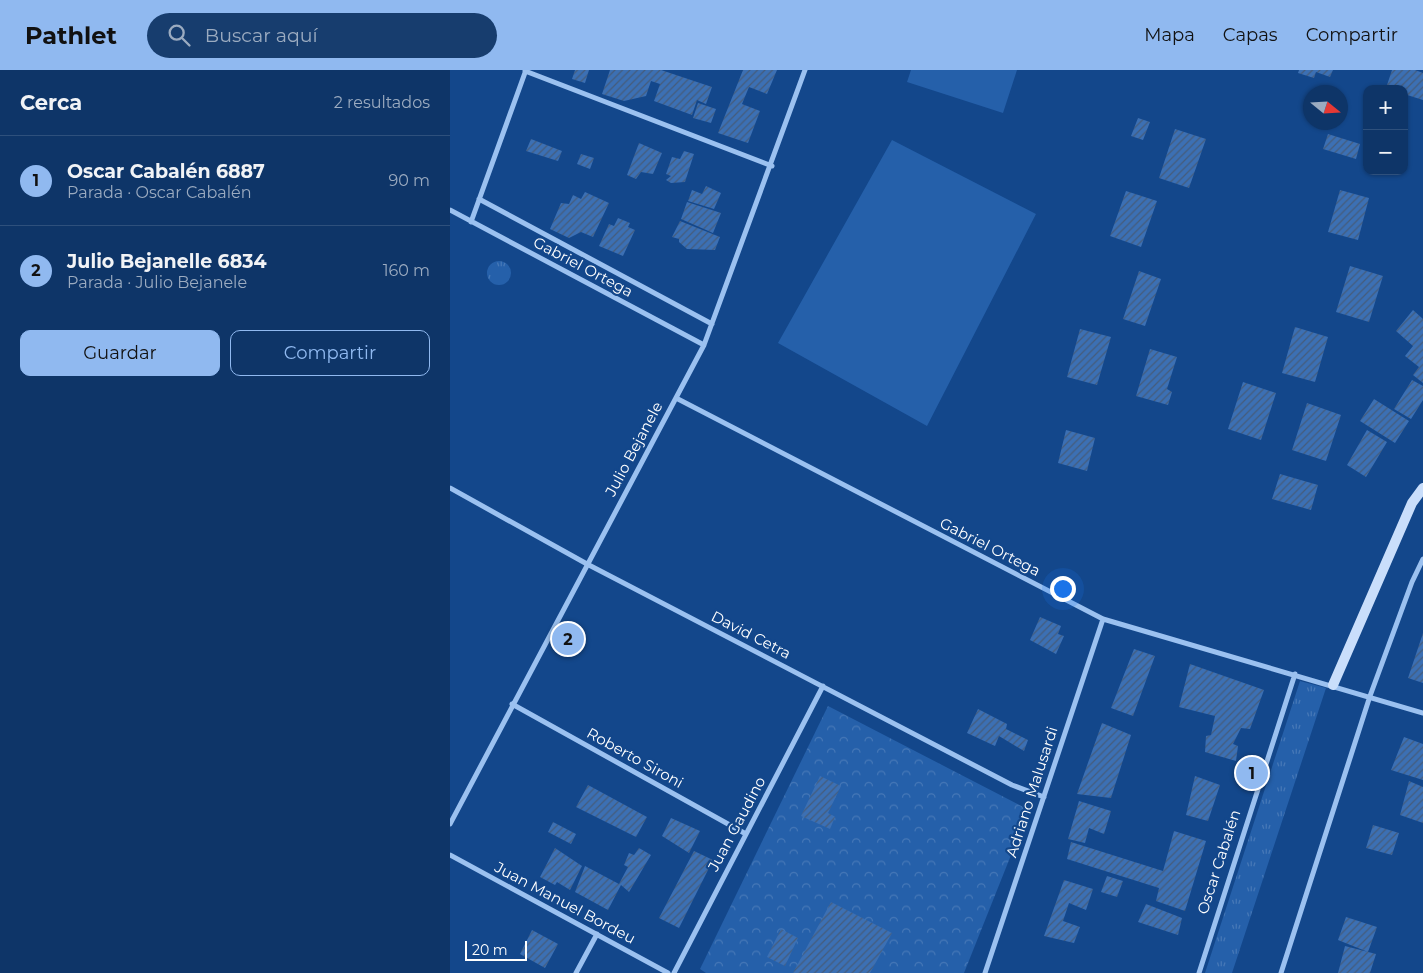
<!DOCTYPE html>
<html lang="es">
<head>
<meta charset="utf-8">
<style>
  :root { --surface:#0e3568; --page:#173d6e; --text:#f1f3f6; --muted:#9babc0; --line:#2e507c; --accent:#90b9f0 }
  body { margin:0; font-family:Montserrat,sans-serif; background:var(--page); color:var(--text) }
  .controls { position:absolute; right:15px; top:15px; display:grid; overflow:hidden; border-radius:10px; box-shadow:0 1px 4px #0004 }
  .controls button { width:45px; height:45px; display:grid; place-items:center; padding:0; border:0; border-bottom:1px solid var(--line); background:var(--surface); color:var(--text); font:25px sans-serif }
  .compass { position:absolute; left:853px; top:15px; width:45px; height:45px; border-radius:50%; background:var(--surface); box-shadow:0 1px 4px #0004; rotate:108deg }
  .scale { position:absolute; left:15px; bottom:12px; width:62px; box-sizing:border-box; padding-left:5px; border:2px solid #fff; border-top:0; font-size:14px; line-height:18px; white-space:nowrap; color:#fff; -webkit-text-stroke:4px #13478b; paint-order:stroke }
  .you { position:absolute; left:612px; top:518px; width:18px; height:18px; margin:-12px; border:4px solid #fff; border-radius:50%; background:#1a73e8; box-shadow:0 0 0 8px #1a73e833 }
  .badge { display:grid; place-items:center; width:32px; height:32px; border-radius:50%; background:var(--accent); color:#111; font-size:16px; font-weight:700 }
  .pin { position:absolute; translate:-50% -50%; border:2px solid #fff; box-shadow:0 1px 5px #0006 }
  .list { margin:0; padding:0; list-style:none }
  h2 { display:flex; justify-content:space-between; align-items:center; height:65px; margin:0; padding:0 20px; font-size:21px }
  h2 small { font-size:16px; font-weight:400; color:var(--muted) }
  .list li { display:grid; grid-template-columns:32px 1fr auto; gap:15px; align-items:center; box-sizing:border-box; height:90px; padding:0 20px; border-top:1px solid var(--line) }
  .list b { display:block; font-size:19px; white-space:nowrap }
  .list p { margin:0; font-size:16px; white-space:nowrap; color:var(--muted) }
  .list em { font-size:16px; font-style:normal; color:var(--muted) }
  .actions { display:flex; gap:10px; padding:15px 20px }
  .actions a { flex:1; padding:11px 0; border:1px solid var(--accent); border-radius:10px; text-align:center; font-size:18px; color:var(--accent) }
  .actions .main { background:var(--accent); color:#111 }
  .icon { flex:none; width:28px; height:28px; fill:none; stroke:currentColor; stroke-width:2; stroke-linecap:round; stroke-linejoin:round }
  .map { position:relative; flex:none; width:973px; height:903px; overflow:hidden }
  header { display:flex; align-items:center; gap:30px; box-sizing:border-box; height:70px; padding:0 25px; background:var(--accent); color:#111 }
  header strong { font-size:24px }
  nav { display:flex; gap:28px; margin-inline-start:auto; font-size:18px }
  .search { width:350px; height:45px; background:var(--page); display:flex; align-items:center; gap:12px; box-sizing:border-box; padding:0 18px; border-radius:28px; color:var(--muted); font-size:19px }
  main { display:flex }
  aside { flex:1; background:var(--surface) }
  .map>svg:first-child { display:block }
</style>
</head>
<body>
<header>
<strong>Pathlet</strong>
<div class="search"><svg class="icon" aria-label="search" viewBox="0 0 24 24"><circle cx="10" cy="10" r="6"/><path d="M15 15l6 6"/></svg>Buscar aquí</div>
<nav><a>Mapa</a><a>Capas</a><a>Compartir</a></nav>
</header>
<main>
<aside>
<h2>Cerca<small>2 resultados</small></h2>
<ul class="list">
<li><span class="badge">1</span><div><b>Oscar Cabalén 6887</b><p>Parada · Oscar Cabalén</p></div><em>90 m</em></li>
<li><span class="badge">2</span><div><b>Julio Bejanelle 6834</b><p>Parada · Julio Bejanele</p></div><em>160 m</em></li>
</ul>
<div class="actions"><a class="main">Guardar</a><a>Compartir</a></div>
</aside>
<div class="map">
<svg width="973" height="903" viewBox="0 0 973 903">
  <defs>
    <pattern id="grass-tufts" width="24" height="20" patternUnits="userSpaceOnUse" patternTransform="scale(1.25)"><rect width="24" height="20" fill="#2560aa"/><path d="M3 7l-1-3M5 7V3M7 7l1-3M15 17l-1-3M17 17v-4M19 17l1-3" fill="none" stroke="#4678b7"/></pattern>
    <pattern id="forest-crowns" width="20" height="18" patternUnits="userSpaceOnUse" patternTransform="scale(1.25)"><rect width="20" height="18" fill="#2560aa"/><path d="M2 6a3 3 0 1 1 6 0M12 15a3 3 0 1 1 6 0" fill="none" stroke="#4678b7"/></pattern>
    <pattern id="building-hatch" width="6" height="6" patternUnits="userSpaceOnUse" patternTransform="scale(1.25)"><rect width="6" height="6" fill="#3c70b4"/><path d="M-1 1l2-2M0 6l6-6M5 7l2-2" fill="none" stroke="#455c7b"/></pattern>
  </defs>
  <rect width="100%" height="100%" fill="#13478b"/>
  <path fill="url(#grass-tufts)" d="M37 203a12 12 0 1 1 24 0a12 12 0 1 1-24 0Z
    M850 611 876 618 782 903H755Z"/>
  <path fill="url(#forest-crowns)" d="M378 636 579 740 514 903H256L250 899Z"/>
  <path fill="#2560aa" d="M461 0H567L553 43 457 12Z
    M442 70 586 144 477 356 328 273Z"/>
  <path fill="url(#building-hatch)" d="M125 0H139L135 13 122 9Z
    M160 0H211L262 17 256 34 247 30 242 45 204 31 210 14 201 11 196 26 174 31 152 24Z
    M293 0H327L317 24 299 17 292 34 310 41 298 73 268 63Z
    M849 0H883L880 7 866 2 864 8 848 3Z
    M942 0H965L973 3V30L954 24V19L936 18Z
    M248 33 266 39 261 53 243 48Z
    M688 48 700 52 693 70 681 66Z
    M725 59 756 69 739 118 709 108Z
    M878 64 910 74 906 89 873 79Z
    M81 69 112 81 108 91 76 81Z
    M189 73 212 83 203 104 191 102 186 109 177 105Z
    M234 81 244 84 235 112 221 113 216 110 221 106 216 104 222 87 230 89Z
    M131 84 144 88 140 99 127 94Z
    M256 116 271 123 264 139 238 131 242 120 252 124Z
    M890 120 919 128 908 170 878 162Z
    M676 121 707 131 691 177 660 166Z
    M135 122 159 133 143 167 131 162 119 168 100 159 111 133 119 134 123 125 131 129Z
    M237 132 271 143 263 163 231 149Z
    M168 148 180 153 178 157 185 160 173 186 149 176 159 154 164 156Z
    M230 151 270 167 265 180 237 179 229 172V169L222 167Z
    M900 196 933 206 919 252 886 242Z
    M689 201 711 209 695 256 673 249Z
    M963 240 973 249V313L963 305 969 297 955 286 963 276 946 261Z
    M845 257 878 267 865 312 832 303Z
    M630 259 661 267 647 315 617 307Z
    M700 279 727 287 717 319 722 322 718 335 686 326Z
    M962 310 973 316V330L961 349 944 339Z
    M793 312 826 323 811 370 778 359Z
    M924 329 959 351 945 373 910 351Z
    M857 333 891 345 876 391 842 380Z
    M616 360 645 368 637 401 608 393Z
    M917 360 937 372 916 407 897 395Z
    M830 404 868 415 861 440 822 429Z
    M590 547 611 556 608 564 614 566 606 584 580 570Z
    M973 563V613L958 608Z
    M684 579 705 586 683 646 661 638Z
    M740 594 814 620 800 659 791 658 783 674 788 676 786 691 755 682 756 666 761 665 765 646 729 637Z
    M528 639 557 654 556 659 578 670 574 681 549 666 545 676 517 663Z
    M652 653 681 665 661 728 627 724Z
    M954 667 973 674V710L941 700Z
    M370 706 391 716 378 743 385 747 380 759 351 746Z
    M745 706 770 715 758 751 736 745Z
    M959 711 973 717V753L950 745Z
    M138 715 197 747 186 767 126 737Z
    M629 731 661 741 654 764 639 758 635 773 618 769Z
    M221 748 250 761 239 783 212 766Z
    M103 752 126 764 121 774 98 762Z
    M923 755 949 763 942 785 916 778Z
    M724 761 756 771 735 841 706 831 709 818 617 789 621 772 713 801Z
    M105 778 132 796 120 820 107 812 105 815 90 807Z
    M189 778 201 785 179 822 171 815 158 840 125 822 135 796 169 814 178 797 174 795 179 783 184 785Z
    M244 781 263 790 229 858 209 848Z
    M657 806 673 811 667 827 651 822Z
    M614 810 643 819 636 840 619 833 613 851 630 857 624 873 594 866Z
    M381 832 442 863 420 903H343Z
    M696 834 732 848 728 865 688 852Z
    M896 847 927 857 918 882 888 870Z
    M331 859 348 868 335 896 317 887Z
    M82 860 108 874 95 898 70 884Z
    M895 876 926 884 920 903H888Z"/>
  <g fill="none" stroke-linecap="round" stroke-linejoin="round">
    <path stroke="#9bc1f0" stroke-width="5" d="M75 1 322 96
      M29 129 262 254
      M0 140 254 275
      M21 152 76 0
      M226 328 653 549 973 643
      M0 418 137 494 562 715 594 727
      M62 634 296 764
      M0 754 254 275 355 0
      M0 785 218 903
      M126 903 147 864
      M224 903 373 616
      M535 903 653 549
      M749 903 845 604
      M831 903 920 626 962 512 973 489"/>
    <path stroke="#c9defb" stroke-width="10" d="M883 615 962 433 973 418"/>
  </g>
  <g text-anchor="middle" stroke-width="4.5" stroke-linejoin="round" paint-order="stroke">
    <g font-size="15" fill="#fff" stroke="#13478b">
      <text transform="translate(133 197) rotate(28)" y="5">Gabriel Ortega</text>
      <text transform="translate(184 379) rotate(-62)" y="5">Julio Bejanele</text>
      <text transform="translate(540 477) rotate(27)" y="5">Gabriel Ortega</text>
      <text transform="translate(301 565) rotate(27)" y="5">David Cetra</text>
      <text transform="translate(185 688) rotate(29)" y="5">Roberto Sironi</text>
      <text transform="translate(582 722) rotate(-72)" y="5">Adriano Malusardi</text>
      <text transform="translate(287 754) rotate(-62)" y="5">Juan Gaudino</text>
      <text transform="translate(769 792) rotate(-72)" y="5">Oscar Cabalén</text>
      <text transform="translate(115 833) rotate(28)" y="5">Juan Manuel Bordeu</text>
    </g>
  </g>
</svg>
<div class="controls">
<button>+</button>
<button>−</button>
</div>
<svg class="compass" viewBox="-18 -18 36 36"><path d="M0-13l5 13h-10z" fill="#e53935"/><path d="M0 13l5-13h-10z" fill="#9babc0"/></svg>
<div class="scale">20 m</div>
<div class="you"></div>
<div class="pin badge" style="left:802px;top:703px">1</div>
<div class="pin badge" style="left:118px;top:569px">2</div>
</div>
</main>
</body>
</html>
